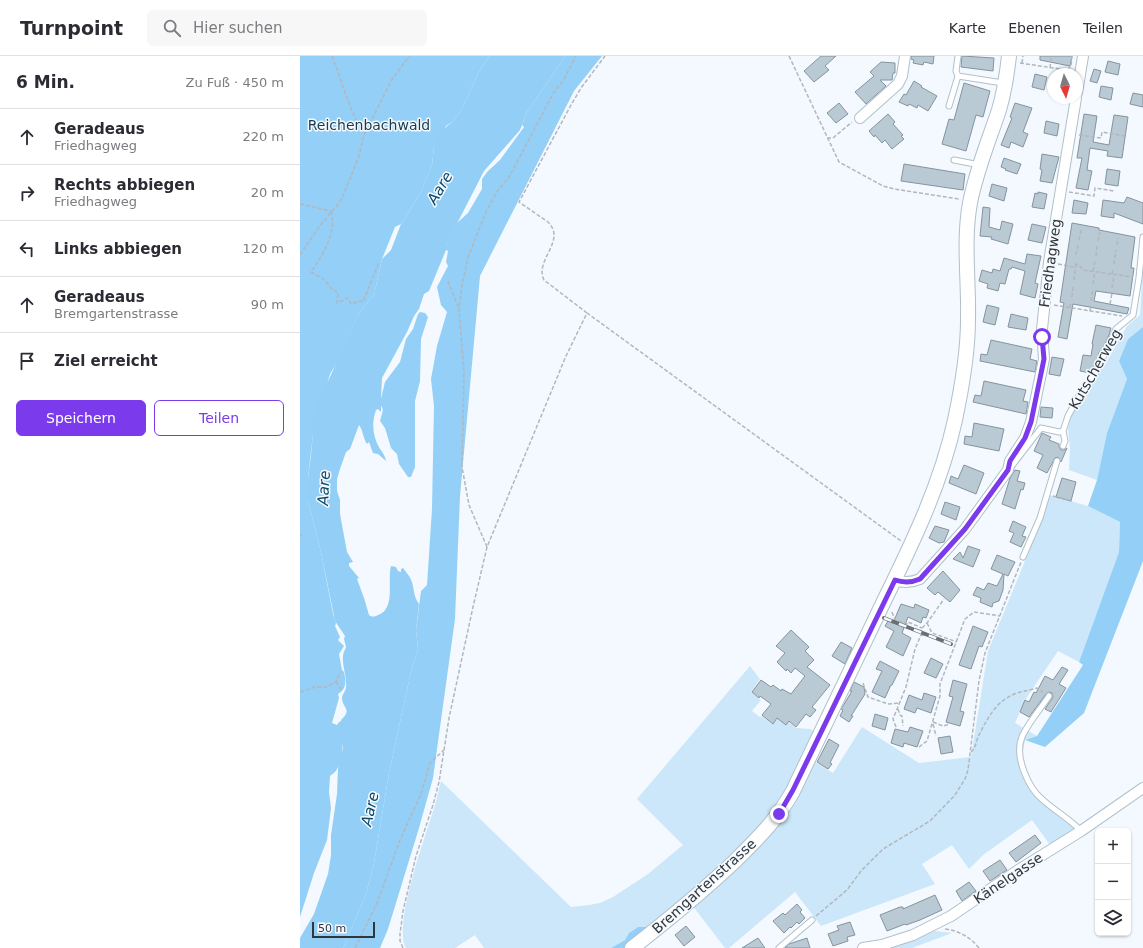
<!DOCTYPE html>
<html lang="de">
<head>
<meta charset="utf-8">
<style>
  :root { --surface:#fff; --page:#f7f7f7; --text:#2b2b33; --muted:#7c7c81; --line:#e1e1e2; --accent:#7c3aed }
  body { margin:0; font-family:"DejaVu Sans",sans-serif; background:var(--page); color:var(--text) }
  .controls { position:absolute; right:12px; bottom:12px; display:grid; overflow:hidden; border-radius:6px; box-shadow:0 1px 3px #0004 }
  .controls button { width:36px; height:36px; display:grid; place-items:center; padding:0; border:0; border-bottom:1px solid var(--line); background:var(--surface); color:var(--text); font:20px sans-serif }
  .compass { position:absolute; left:747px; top:12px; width:36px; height:36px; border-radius:50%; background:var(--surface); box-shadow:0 1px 3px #0004; rotate:175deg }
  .scale { position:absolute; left:12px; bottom:10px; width:63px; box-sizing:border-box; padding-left:4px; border:2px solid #30363a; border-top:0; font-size:11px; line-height:14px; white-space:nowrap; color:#30363a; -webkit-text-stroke:3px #f3f9fe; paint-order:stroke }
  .stop { position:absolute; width:12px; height:12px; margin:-9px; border:3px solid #7c3aed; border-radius:50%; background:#fff }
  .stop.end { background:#7c3aed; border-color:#fff; box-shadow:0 1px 4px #0008 }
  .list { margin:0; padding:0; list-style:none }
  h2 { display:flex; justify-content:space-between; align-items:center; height:52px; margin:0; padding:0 16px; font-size:17px }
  h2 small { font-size:13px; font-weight:400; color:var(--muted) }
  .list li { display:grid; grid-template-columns:26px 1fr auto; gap:12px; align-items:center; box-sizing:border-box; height:56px; padding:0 16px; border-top:1px solid var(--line) }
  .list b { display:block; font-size:15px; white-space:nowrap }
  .list p { margin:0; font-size:13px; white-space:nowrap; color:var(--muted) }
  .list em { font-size:13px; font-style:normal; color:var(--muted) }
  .actions { display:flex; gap:8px; padding:12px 16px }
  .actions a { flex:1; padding:9px 0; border:1px solid var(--accent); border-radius:6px; text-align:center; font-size:14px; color:var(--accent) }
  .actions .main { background:var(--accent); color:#fff }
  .icon { flex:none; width:22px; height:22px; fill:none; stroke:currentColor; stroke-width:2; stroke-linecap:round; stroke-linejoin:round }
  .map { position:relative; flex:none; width:843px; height:892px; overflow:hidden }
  header { display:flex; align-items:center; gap:24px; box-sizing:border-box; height:56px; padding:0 20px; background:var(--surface); border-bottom:1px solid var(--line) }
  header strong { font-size:19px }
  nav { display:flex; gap:22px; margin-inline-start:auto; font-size:14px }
  .search { width:280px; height:36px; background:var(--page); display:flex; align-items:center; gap:10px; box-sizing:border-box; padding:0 14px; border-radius:6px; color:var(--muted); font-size:15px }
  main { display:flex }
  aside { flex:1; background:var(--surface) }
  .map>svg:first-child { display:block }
</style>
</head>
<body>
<header>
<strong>Turnpoint</strong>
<div class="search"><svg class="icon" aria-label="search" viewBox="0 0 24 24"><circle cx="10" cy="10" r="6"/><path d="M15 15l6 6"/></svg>Hier suchen</div>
<nav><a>Karte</a><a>Ebenen</a><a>Teilen</a></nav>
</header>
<main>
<aside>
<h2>6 Min.<small>Zu Fuß · 450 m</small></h2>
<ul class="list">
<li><svg class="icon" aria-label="ahead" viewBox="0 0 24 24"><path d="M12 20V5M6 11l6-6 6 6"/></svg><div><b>Geradeaus</b><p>Friedhagweg</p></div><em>220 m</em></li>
<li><svg class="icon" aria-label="right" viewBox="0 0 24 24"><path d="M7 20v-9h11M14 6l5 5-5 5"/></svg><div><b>Rechts abbiegen</b><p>Friedhagweg</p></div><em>20 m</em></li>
<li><svg class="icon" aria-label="left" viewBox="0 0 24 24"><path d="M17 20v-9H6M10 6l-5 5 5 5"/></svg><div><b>Links abbiegen</b></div><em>120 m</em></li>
<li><svg class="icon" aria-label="ahead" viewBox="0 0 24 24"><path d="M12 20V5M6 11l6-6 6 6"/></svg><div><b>Geradeaus</b><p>Bremgartenstrasse</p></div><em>90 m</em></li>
<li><svg class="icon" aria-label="arrive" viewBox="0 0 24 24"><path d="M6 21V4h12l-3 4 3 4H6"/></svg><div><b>Ziel erreicht</b></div></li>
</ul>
<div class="actions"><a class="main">Speichern</a><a>Teilen</a></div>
</aside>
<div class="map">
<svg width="843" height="892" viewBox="0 0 843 892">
  <rect width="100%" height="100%" fill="#f3f9fe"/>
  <path fill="#cce7f9" d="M843 205V271L828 283 819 305 827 323 807 377 797 424 769 414 770 392 768 373 772 356 803 312 827 270 840 259Z
    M749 439 788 450 820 466 819 496 779 606 758 595 725 644 715 667 737 680 725 684C724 691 720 705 721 712 727 741 757 759 779 775L753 793 732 764 683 799 669 813 652 789 622 808 635 828 521 870 495 836 429 892H425L392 849 419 824 512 704 533 717 562 671 619 707 671 701 688 595 739 471Z
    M450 610 460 623 451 636 461 644 452 655 460 661 462 660 472 668 478 662 486 669 489 666 496 672 511 673 515 676 489 732 470 764 351 873 338 871 329 877 325 884 311 892H184L175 879 155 892H106C92 869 127 776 135 749 137 741 139 733 141 725L271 851 289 849 300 847 313 841 348 818 383 789 337 743Z
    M635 875 652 877 612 892H589Z"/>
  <path fill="#93cff6" d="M0 0H189L178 18 161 55 152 66 146 70 134 91 132 109 122 134 106 161 101 168 95 171 82 203 74 239 59 257 38 305 30 318 13 378 8 422V445L21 496 33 558 36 567 35 570 40 581 38 584 44 590 39 598 42 614 44 616C46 625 47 633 38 638L39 642 32 667 37 669 39 666 41 665C41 678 46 702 37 713 36 716 32 718 30 720L29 736 31 752 27 784 14 817 0 861Z
    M265 0H302L274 35 180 220 160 440 155 563 133 722 119 772 88 873 80 892H43L66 838 74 807 89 717 112 611 118 593 116 574 121 535 127 529 132 453 134 350 131 323 137 290 147 256 141 249 137 231 148 210 146 206 148 195 146 194V189L151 178 157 167 168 157 182 133V123L188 115 200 104 224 71 222 69 227 56Z
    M120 256 125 257 128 261 121 283 120 325 115 345V411L111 421H108L99 408 97 398 91 392 85 372 80 365 83 354 80 347 85 326 100 306 106 283 113 273 118 258Z
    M843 271V505L784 657 745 691 725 684 737 680 783 609 779 606 819 496 820 466 788 450 797 424 807 377 827 323 819 305 828 283Z
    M338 871H347L351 873 327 892H311L325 884 329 877Z"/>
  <path fill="#92cef6" d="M189 0H265L227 56 220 74 184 115 146 189V194L129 235 124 238 119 253 114 260 107 276 82 322 81 342V356L78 353 76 354C71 368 73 381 80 393 83 397 85 400 86 405L78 398 73 397 69 386 67 388C63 382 63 374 59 369L50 393 46 396 40 413 37 423V435L40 444V458L47 496 53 506 49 507V510L59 522 57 523 64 542 69 559C72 561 74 561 78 559 96 553 87 525 91 510L96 511 98 515 101 516V513L103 512C105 515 107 517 109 520 115 528 112 539 119 548L116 574 118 593 112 611 89 717 74 807 66 838 43 892H0V882L14 858 28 818 31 799V779L37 738 38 713 43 692 41 683V664C53 653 42 652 42 642 42 638 46 635 46 631 47 620 42 610 43 600 43 597 45 594 46 591L44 583 45 580 35 565 21 496 8 445V422L11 399 15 354 59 257 74 239 82 203 91 194 101 168 106 161 122 134 132 109 134 91 139 77 152 66 161 55 178 18Z"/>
  <path fill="#bacad4" stroke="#84939d" d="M521 0H536L525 10 529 14 514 26 504 15Z
    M611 0H634L633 8 624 6 623 9 613 7 614 4 611 3Z
    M662 0 694 2 693 15 661 11Z
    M740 0H772L770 10 740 4Z
    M808 5 820 8 818 19 805 16Z
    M581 6 595 7V17H593L592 24H580L586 30 566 48 555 36 574 20 570 16Z
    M794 13 801 15 797 27 790 25Z
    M735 18 747 21 744 34 732 31Z
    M614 25 622 30 621 31 637 40 628 55 618 49 617 52 609 48 608 50 599 46 604 38 606 39Z
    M664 27 690 35 683 61 676 59 666 95 642 88 649 63 654 64Z
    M801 30 813 32 811 44 799 41Z
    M833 37 843 39V51L830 48Z
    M539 47 548 58 536 67 527 57Z
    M715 47 732 52 723 76 728 78 723 91 711 86 709 92 701 89 712 62 710 61Z
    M588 58 595 66 593 68 603 79 601 80 604 83 592 93 585 84 582 87 575 79 574 81 569 75Z
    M784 58 797 60 793 86 809 89 814 59 828 61 822 102 807 100 808 95 790 92 787 114 792 115 788 134 776 132 782 102H777Z
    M746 65 759 68 757 80 744 77Z
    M742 98 759 101 752 127 740 125 742 114 740 113Z
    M704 102 721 108 717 118 705 114 706 113 701 111Z
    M604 108 665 118 663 134 601 125Z
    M807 113 820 115 818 130 805 128Z
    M692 128 707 132 704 145 689 140Z
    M738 136 747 138 744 153 732 151 735 137 738 138Z
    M827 141 843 147V168L814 157V162L801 160 803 144 824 147Z
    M774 144 788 147 786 158 772 157Z
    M683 151 690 152 689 171 700 174 702 165 713 168 708 188 691 183 692 181 680 180Z
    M772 167 799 172V174L835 181 831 212H834L830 240 796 235 794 245 829 252 827 258 773 248 767 283 758 281 764 247 760 246Z
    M732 168 746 171 742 187 728 184Z
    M727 198 741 200 735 227 738 228 735 242 720 238 725 215 712 211 711 213H709L705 228 700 227 698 235 687 232 688 228 679 225 682 214 692 217 693 213 700 215 704 202 725 208Z
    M687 249 699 252 695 269 683 266Z
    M711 258 728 262 726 274 708 271Z
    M796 269 811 272 809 279 801 297 799 296 798 304 790 317 780 315 783 299 791 300 793 288H792Z
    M691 284 732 293 730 303 737 305 735 316 680 305 681 298 687 299Z
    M752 301 764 303 760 320 749 318Z
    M684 325 726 334 723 345 728 346 726 358 673 346 675 339 681 340Z
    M741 351 753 352 752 362 740 361Z
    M674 367 704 373 699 395 664 388 665 380 672 381Z
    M742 377 751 381 749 384 759 388V391L761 394H764L767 392 761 406 758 401 755 402 747 417 737 412 743 399 734 395Z
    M664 409 684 417 676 438 649 427 651 420 658 423Z
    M715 414 720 415 717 425 725 427 723 434 721 433 715 453 702 448 710 422Z
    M762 422 776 426 771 445 756 441Z
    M645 446 660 451 656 464 641 458Z
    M713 465 726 471 722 480 726 481 721 491 710 486 714 477 709 475Z
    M635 470 649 474 644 486 639 487 629 482Z
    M668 490 680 494 673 511 653 503 660 496 663 502Z
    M697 499 715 506 708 520 704 518 703 534 699 545 693 547 692 551 680 546 681 542 673 539 677 531 684 534 688 527 697 530 703 518 691 513Z
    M643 515 660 534 650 546 638 536 635 539 627 532Z
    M601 548 614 552 615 548 629 554 626 562 623 561 621 567 608 561 602 577 611 582 603 600 586 591 594 575 585 570 588 565 593 567Z
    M673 570 688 576 682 591 679 590 671 613 659 609Z
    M491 574 509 591 505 595 514 604 507 611 530 629 512 651 516 654 510 661 506 658 496 671 489 665 486 669 477 662 473 668 462 659 471 648 460 640 459 642 452 636 461 624 471 631 473 629 481 635 482 633 491 638 505 620 495 612 491 617 487 613 486 615 477 606 485 597 476 590Z
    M541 586 552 592 545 608 532 600Z
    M631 602 643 608 636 622 624 617Z
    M580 605 599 615 592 629 589 631H590L585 642 572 636 582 615 576 613Z
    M762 611 768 614 759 628 766 632 751 656 745 653 753 641 752 637 749 636 746 638 729 661 720 656 725 644 729 646 734 636 736 637 745 620 753 624Z
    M653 624 667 628 660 655 664 656 660 670 646 666 653 641 649 640Z
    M554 626 564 631 565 638 551 660H553L549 666 540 660 543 654 541 653 543 650 552 635H550Z
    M624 637 636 641 631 657 617 652 615 657 604 653 609 639 622 644Z
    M575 658 588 662 585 674 572 670Z
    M610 671 623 675 617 691 604 687 603 691 591 687 595 673 608 676Z
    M650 680 653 696 641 698 638 682Z
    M529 683 539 689 530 707 532 708 528 713 517 706Z
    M735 779 741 787 716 806 709 797Z
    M700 804 707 814 690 825 683 815Z
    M669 826 676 835 662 845 656 835Z
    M635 839 642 854 620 864 606 869 605 868 587 875 580 859 600 851H603V853Z
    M497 848 502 854 500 856 505 862 499 868 497 866 491 872 490 871 484 877 473 865 483 857 485 859Z
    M550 866 555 879 547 881 548 885 533 890 528 878 539 874 537 870Z
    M386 870 395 881 384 890 375 879Z
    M458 882 465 892H442Z
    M507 882 510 892H485L489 888Z"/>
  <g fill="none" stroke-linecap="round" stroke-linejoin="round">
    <g stroke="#b0c0cb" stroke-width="7">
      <path id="lane" d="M658 0 656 15 658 20
        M649 50 658 20 703 27
        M654 104 680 109
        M763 375 765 385 763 390
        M711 411 741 372 759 376 763 375 768 360 780 338 797 315 816 273 833 259 839 222 843 181
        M723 501 740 462 757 405
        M749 640C742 651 726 670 722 681 714 700 728 732 743 744 755 755 770 763 781 775
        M479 892 512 864"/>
    </g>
    <g stroke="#b0c0cb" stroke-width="12">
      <path id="street" d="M777 37 783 0
        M560 62 598 28 602 20 605 0
        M595 524C604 527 611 527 620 523L665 473 708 414 710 405 725 382 731 366 744 303 742 273 749 206 776 42
        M563 892 582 889 613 879 651 860 720 813 781 775 843 732"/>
    </g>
    <g stroke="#b0c0cb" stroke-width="16">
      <path id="secondary" d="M332 892C368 864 402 836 435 805 458 782 477 764 493 735 523 671 554 608 584 545 613 486 641 428 655 364 662 331 668 297 668 264 669 225 663 185 670 147 676 115 689 84 699 54 704 37 707 18 709 0"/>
    </g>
    <path stroke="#b1b7bc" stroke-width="1.5" stroke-dasharray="4 2" stroke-linecap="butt" d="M32 0C39 16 53 68 65 76
      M489 0 539 106 583 130 594 133 659 143
      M720 7 767 14 771 10 772 0
      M722 7 723 0
      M750 12 751 2
      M779 79 801 82 802 76 825 80
      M527 82H533L552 66
      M769 136 794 140 795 132 814 135
      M0 148 31 155
      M31 155C37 177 23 198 11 216L25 224 31 232 38 237 37 247 48 242 51 248 60 245 63 246 79 206
      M779 184 781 174
      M798 185 800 176
      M817 189 818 182
      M0 199 19 171 39 147 43 140 59 100 64 79 91 25 109 0
      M776 199 778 189
      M796 200 797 190
      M758 208 773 211 775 208 779 209 783 214 833 221
      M814 208 816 194
      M793 215 795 205
      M812 218 813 213
      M774 224 776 209
      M148 225 159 253
      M793 228 795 216
      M812 232 814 220
      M772 241 773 229
      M791 245 793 233
      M810 248 812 237
      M754 249 822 260
      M770 252 771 246
      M790 255 791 250
      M287 257 244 224C234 204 267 185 248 166L219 146 271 49 281 32 305 0
      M753 440 772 445
      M0 480 2 479
      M187 491 169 449 162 411 164 315 159 255 162 230 168 201 186 156 196 137 209 121 254 36 264 23 276 0
      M592 556 595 564 607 568 608 566 622 572
      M627 567 632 577 657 586
      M622 572 627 567 644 543
      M36 626 41 633
      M563 627 568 641 588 648 600 647
      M0 636 15 631H26L36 626 40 616
      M598 653 600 659 602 660 603 670
      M633 666 643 670 650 668
      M633 668 636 680
      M596 671 593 663 606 631 615 593 621 579 625 580 626 577 617 573
      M619 691 627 685 640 640V628L665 563 674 556 700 560
      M671 696C676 692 676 685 679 679 685 667 694 649 707 642 715 636 727 635 737 632L743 636
      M516 860 547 834 561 815 583 793 630 765 655 739 665 723 668 714 679 625 685 597 721 506
      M645 873C660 875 670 881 679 892
      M55 892 77 847 100 784 121 738 130 707 144 694
      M103 892 100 885V878L103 855 116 800 133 749 139 726 149 662 173 551 187 491 266 300 287 257 601 485"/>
    <use href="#lane" stroke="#fff" stroke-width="5"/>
    <use href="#street" stroke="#fff" stroke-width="10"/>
    <use href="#secondary" stroke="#fff" stroke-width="14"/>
    <g stroke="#686e72" stroke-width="4">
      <path id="rail" d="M584 562 651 588"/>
    </g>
    <use href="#rail" stroke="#f3f9fe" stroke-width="2.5" stroke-dasharray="8" stroke-linecap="butt"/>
  </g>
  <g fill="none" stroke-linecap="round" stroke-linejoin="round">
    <path stroke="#7c3aed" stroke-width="5" d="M479 758 493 734 595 524C604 527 611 527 620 523L665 473 708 414 710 405 725 382 731 366 744 303 742 281"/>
  </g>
  <g text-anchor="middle" stroke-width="3" stroke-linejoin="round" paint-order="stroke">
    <g font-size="14" fill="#193b50" stroke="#f3f9fe">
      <text x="69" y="74">Reichenbachwald</text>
    </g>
    <g font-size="14" fill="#30363a" stroke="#f3f9fe">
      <text transform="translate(750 207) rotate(-82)" y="5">Friedhagweg</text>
      <text transform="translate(795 313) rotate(-60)" y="5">Kutscherweg</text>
      <text transform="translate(708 822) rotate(-34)" y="5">Känelgasse</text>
      <text transform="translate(404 830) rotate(-42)" y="5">Bremgartenstrasse</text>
    </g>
    <g font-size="15" font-style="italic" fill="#0c4a6a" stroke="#f3f9fe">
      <text transform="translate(140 132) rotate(-59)" y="5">Aare</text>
      <text transform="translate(24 432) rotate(-87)" y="5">Aare</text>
      <text transform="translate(70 753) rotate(-77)" y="5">Aare</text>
    </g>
  </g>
</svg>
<div class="controls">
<button>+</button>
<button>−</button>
<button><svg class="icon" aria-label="layers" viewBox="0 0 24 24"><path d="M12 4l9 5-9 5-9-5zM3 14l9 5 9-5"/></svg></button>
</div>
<svg class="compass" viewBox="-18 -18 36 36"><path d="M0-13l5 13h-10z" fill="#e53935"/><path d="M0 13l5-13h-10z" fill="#7c7c81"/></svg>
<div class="scale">50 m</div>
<div class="stop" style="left:742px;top:281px"></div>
<div class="stop end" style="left:479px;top:758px"></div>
</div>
</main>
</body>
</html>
